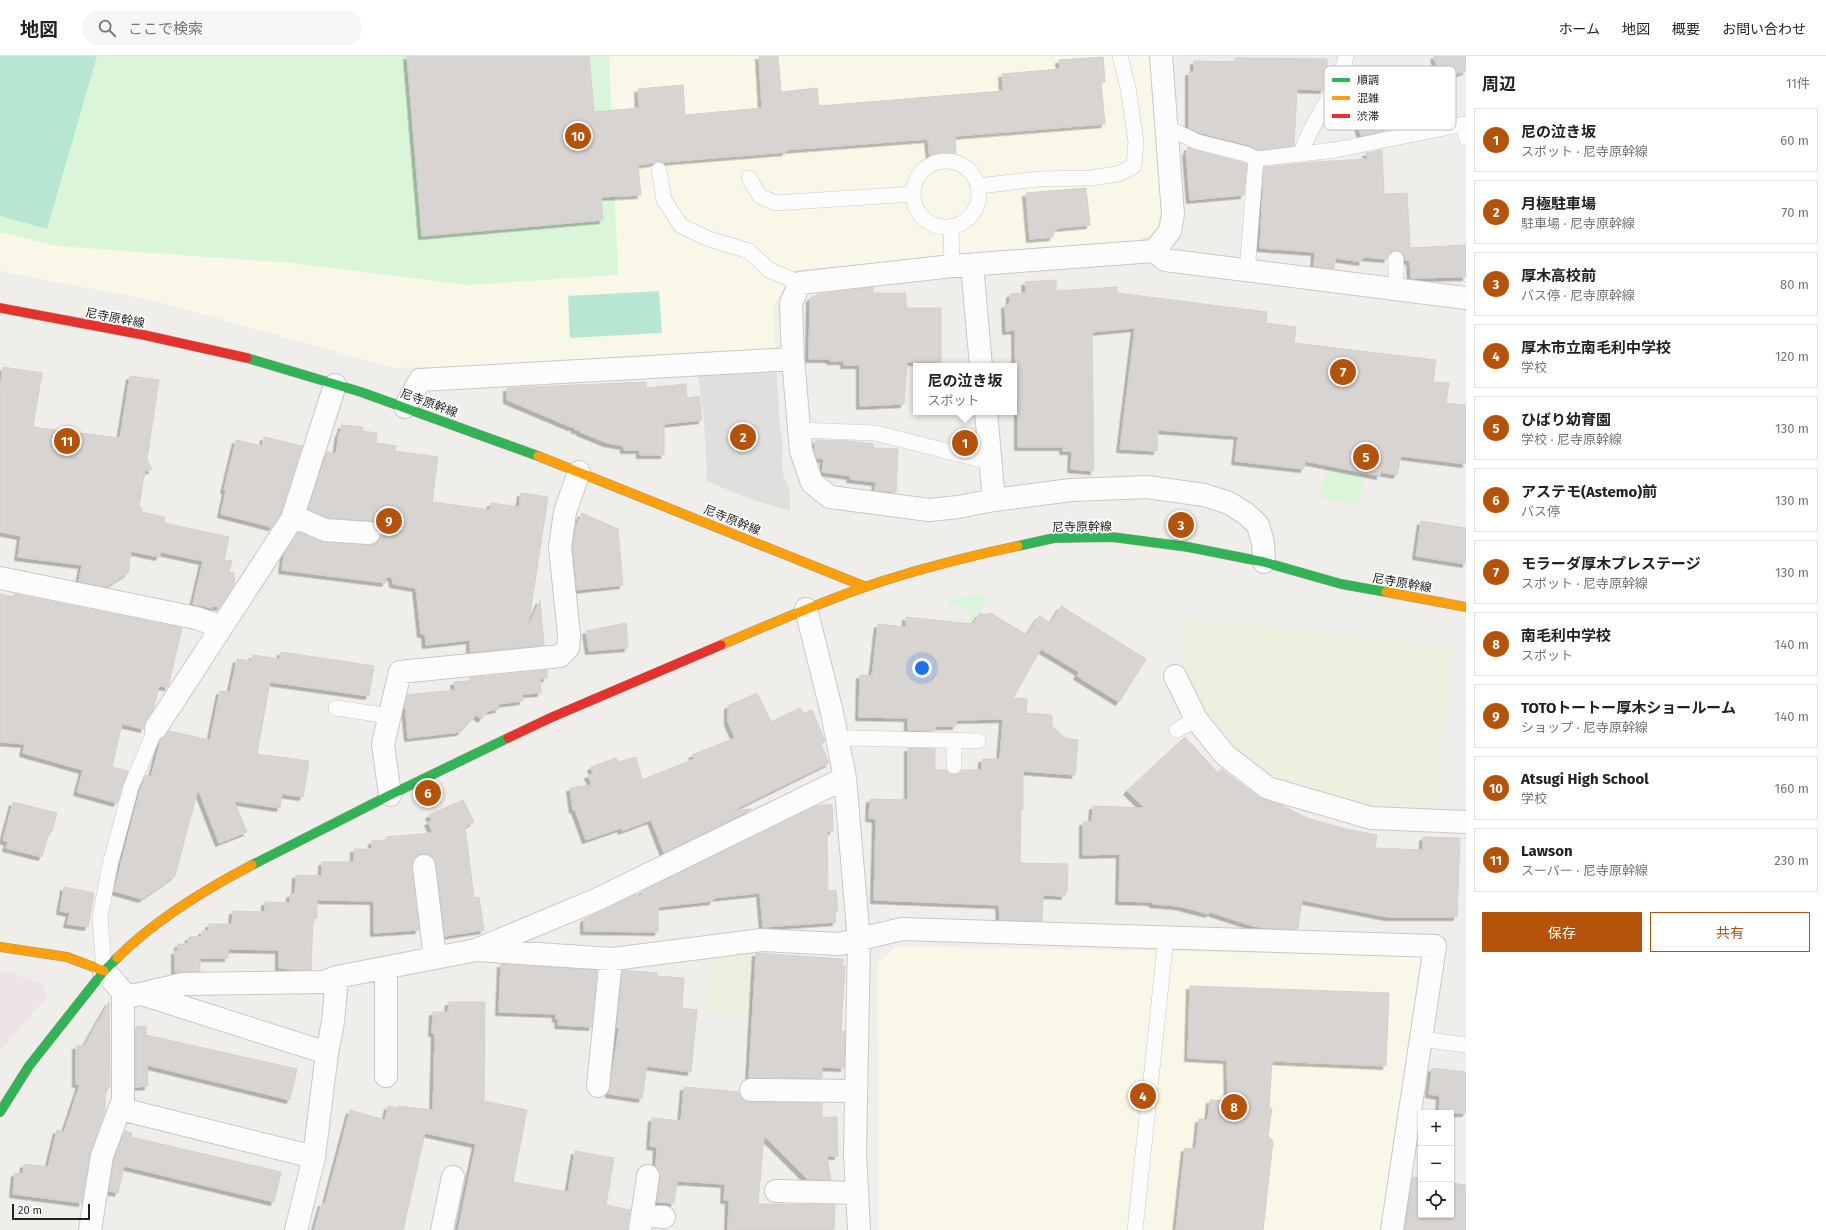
<!DOCTYPE html>
<html lang="ja">
<head>
<meta charset="utf-8">
<style>
  :root { --surface:#fff; --page:#f6f6f6; --text:#222; --muted:#767676; --line:#e0e0e0; --accent:#b45309 }
  body { margin:0; font-family:"Fira Sans","Noto Sans JP",sans-serif; background:var(--page); color:var(--text) }
  .controls { position:absolute; right:12px; bottom:12px; display:grid; overflow:hidden; border-radius:0px; box-shadow:0 1px 3px #0004 }
  .controls button { width:36px; height:36px; display:grid; place-items:center; padding:0; border:0; border-bottom:1px solid var(--line); background:var(--surface); color:var(--text); font:20px sans-serif }
  .scale { position:absolute; left:12px; bottom:10px; width:78px; box-sizing:border-box; padding-left:4px; border:2px solid #222; border-top:0; font-size:11px; line-height:14px; white-space:nowrap; color:#222; -webkit-text-stroke:3px #fff; paint-order:stroke }
  .you { position:absolute; left:922px; top:612px; width:14px; height:14px; margin:-10px; border:3px solid #fff; border-radius:50%; background:#1a73e8; box-shadow:0 0 0 6px #1a73e833 }
  .badge { display:grid; place-items:center; width:26px; height:26px; border-radius:50%; background:var(--accent); color:#fff; font-size:13px; font-weight:700 }
  .pin { position:absolute; translate:-50% -50%; border:2px solid #fff; box-shadow:0 1px 4px #0006 }
  .popup { position:absolute; left:913px; top:307px; width:104px; height:52px; box-sizing:border-box; display:grid; place-content:center; border-radius:0px; background:var(--surface); filter:drop-shadow(0 1px 3px #0005); font-size:13px; white-space:nowrap; color:var(--muted) }
  .popup b { font-size:15px; color:var(--text) }
  .popup::after { content:''; position:absolute; left:50%; top:100%; margin-left:-8px; border:8px solid transparent; border-top-color:var(--surface) }
  .list { margin:0; padding:0; list-style:none }
  h2 { display:flex; justify-content:space-between; align-items:center; height:52px; margin:0; padding:0 16px; font-size:17px }
  h2 small { font-size:13px; font-weight:400; color:var(--muted) }
  .list li { display:grid; grid-template-columns:26px 1fr auto; gap:12px; align-items:center; box-sizing:border-box; height:64px; margin:0 8px 8px; padding:0 8px; border:1px solid var(--line); border-radius:0px }
  .list b { display:block; font-size:15px; white-space:nowrap }
  .list p { margin:0; font-size:13px; white-space:nowrap; color:var(--muted) }
  .list em { font-size:13px; font-style:normal; color:var(--muted) }
  .actions { display:flex; gap:8px; padding:12px 16px }
  .actions a { flex:1; padding:9px 0; border:1px solid var(--accent); border-radius:0px; text-align:center; font-size:14px; color:var(--accent) }
  .actions .main { background:var(--accent); color:#fff }
  .icon { flex:none; width:22px; height:22px; fill:none; stroke:currentColor; stroke-width:2; stroke-linecap:round; stroke-linejoin:round }
  .map { position:relative; flex:none; width:1466px; height:1174px; overflow:hidden }
  header { display:flex; align-items:center; gap:24px; box-sizing:border-box; height:56px; padding:0 20px; background:var(--surface); border-bottom:1px solid var(--line) }
  header strong { font-size:19px }
  nav { display:flex; gap:22px; margin-inline-start:auto; font-size:14px }
  .search { width:280px; height:36px; background:var(--page); display:flex; align-items:center; gap:10px; box-sizing:border-box; padding:0 14px; border-radius:22px; color:var(--muted); font-size:15px }
  main { display:flex }
  aside { flex:1; background:var(--surface) }
  .map>svg:first-child { display:block }
</style>
</head>
<body>
<header>
<strong>地図</strong>
<div class="search"><svg class="icon" aria-label="search" viewBox="0 0 24 24"><circle cx="10" cy="10" r="6"/><path d="M15 15l6 6"/></svg>ここで検索</div>
<nav><a>ホーム</a><a>地図</a><a>概要</a><a>お問い合わせ</a></nav>
</header>
<main>
<div class="map">
<svg width="1466" height="1174" viewBox="0 0 1466 1174">
  <defs>
    <filter id="shadow"><feDropShadow dx="-3.5" dy="3.5" stdDeviation="0" flood-color="#0004"/></filter>
  </defs>
  <rect width="100%" height="100%" fill="#f0eeeb"/>
  <path fill="#ede4e9" d="M0 915 12 917 43 928 47 941 0 995Z"/>
  <path fill="#f8f7e8" d="M0 0H1150L1164 159 1154 178 1138 184 794 214 773 251 776 301 394 312 155 245 0 215Z
    M897 890 1427 900 1387 1174H879L878 907Z"/>
  <path fill="#efefdf" d="M1185 563 1284 572 1450 592 1443 670 1438 751 1391 749 1355 746 1288 729 1268 723 1230 696 1182 624Z
    M755 894 756 915 752 960 705 956 709 903Z"/>
  <path fill="#daf5da" d="M0 0H609L618 219 468 229 290 207 57 190 0 176Z
    M1327 411 1364 420 1358 450 1319 441Z
    M980 538 988 544 969 571C970 550 969 549 948 549V544Z"/>
  <path fill="#b7e6d2" d="M0 0H97L47 173 0 160Z
    M659 235 662 277 570 282 568 240Z"/>
  <path fill="#e0dfde" d="M773 315 777 317 780 374 783 388 782 401 783 418 790 435V455L750 443 707 425 704 364 698 320 702 316Z"/>
  <path fill="#d7d4d2" stroke="#d3d0cc" filter="url(#shadow)" d="M407 0H589L594 56 639 52 638 33 683 29 685 59 762 52 759 0H778L781 36 817 32 819 50 1003 35 1002 18 1060 13 1059 4 1103 1 1105 26H1101L1105 68 955 80 956 100 930 102 928 83 785 94 786 96 664 106 658 105 653 107 638 109 641 139 601 141 603 164 422 180Z
    M1434 0H1466V15L1440 23Z
    M1235 2 1327 3V27L1323 34 1297 33 1294 90 1258 94 1248 89 1201 77 1189 72V16H1194V5L1235 6Z
    M1397 26 1408 65 1380 73V76L1361 80 1350 39Z
    M1188 91 1247 108 1244 139 1190 144 1186 96H1187Z
    M1382 94 1384 138 1407 137 1410 192 1466 189V221L1411 222 1410 205 1405 204 1404 198 1396 194 1391 195 1387 203 1363 201 1362 206 1335 202 1334 213 1314 210 1315 196 1260 192 1264 111 1313 106 1368 103 1366 97Z
    M1086 132 1090 169 1057 172V174H1053V181L1030 183 1026 137Z
    M1056 224V235L1117 231V237L1267 256 1266 267 1296 271 1294 287 1436 304 1433 326 1449 327 1446 347 1466 349V408L1401 400 1397 419 1380 416V420L1305 405 1304 413 1269 409 1235 405 1238 380 1158 374 1157 395 1120 393 1135 272 1092 276 1094 415 1071 413 1072 395H1063V391H1018V344H1016L1015 274 1006 275 1005 249 1010 248V238L1026 237 1025 226Z
    M873 231V237H905L907 252H941V306H907L904 348 860 350V309H844V305H830V303H809L810 242 819 238Z
    M3 311 42 317 33 371 120 382 130 320 159 324 147 403 152 414H145L139 451H142V456L165 461 164 467 229 481 224 504 232 505 229 516 234 517 233 521H235L233 531 220 551 213 550 212 552 193 548 203 505 161 496 159 501 131 495 128 517 106 531 79 525 82 509 18 501 21 480 0 476V333Z
    M646 326V332L686 328 687 342 699 340 702 364 664 368V399H640V394H624V390L607 387 580 376V374H575V371H571L507 344V332Z
    M342 369 363 371 362 375 377 377 376 387 396 390 395 395 438 401 432 446 490 454 491 447 519 451 521 437 548 441 528 571 540 544 544 589 470 596V584L426 589 425 578H421L416 532 393 528 392 521H386V527L282 514 284 499 298 476 324 486 369 489 375 488 380 484 381 477 380 472 376 466 370 465 328 462 308 453 327 396 336 398 339 377H340Z
    M264 381 302 390 281 458 272 471 221 458 226 435 224 434 236 384 262 390Z
    M816 384 849 385 873 388V392L898 393 896 436 875 434 876 426 850 423 851 420 822 416 824 403 817 402 814 395Z
    M582 457 618 473 623 529 577 534 573 491 576 470Z
    M1421 465 1466 472V508L1416 500Z
    M0 538 13 541 14 538 182 572 168 631 159 630 153 654 145 666 144 673 122 668 112 711 128 715 117 747 77 736 83 714 23 697 25 688 0 686Z
    M1061 550 1146 603 1119 646 1077 620 1079 616 1041 593 1013 642 1027 643 1026 657 1052 659V670L1065 682 1078 684 1075 719 1023 715V753H1021L1020 807 1068 808 1067 836H1065V840L1043 839 1042 865 1000 864 999 849 874 844 876 763 869 762 870 743 908 744V692L935 693V714H946L949 718 954 719 959 718 962 714H982V703H1000L1003 663 956 664V670H935V675L908 674V662L859 661 860 619 872 620 878 568 906 571V561L973 568 980 557 985 559 990 557 1027 579 1039 560 1051 567Z
    M626 567 628 592 589 595 586 575Z
    M281 596 374 610 369 640 270 626 257 698 309 705 303 741 282 738 280 752 234 745 247 776 219 787 198 733 175 820 142 843 114 835 140 734 146 719 151 721 161 683 169 675 210 684 220 635 230 636 237 603 251 605 253 599 280 603Z
    M547 614V622L540 623 541 637 522 638 523 645 498 648 499 653 488 655 481 663 476 659 460 676 408 682 405 649 407 639 455 634 454 626 470 625V622Z
    M757 637 771 666 800 652 804 657 812 654 825 685 821 688 829 707 732 755 752 753 664 797 651 764 622 775 621 772 586 784 575 754H573L570 732 592 729 588 719 593 718 591 711 616 702 618 706 636 701 642 724 694 703 692 699 735 682 728 666V650Z
    M1185 681 1218 717 1221 713 1260 742 1281 749 1307 762 1346 773 1377 779 1375 792 1423 794V781L1460 782 1457 861H1388L1302 844 1298 873 1267 872 1253 870 1210 856 1209 858 1178 850 1153 848V846L1119 845 1120 798 1083 799V766H1092L1093 750 1144 752 1127 735Z
    M463 744 474 766 465 771 474 842 479 841 484 874 445 880 436 808 434 803 429 799 422 798 417 800 413 805 412 811 419 874 374 877V845L317 844V862H313L311 914H290V913L279 912V894L228 893V902H200V915L175 916V895H178V888H188L189 881H202V875H209V868H232L233 855 265 856V846L290 847V838H295L296 819 322 820V806H354V793H372V785L387 784 386 781 433 777 428 766 432 765 429 759Z
    M13 746 57 757 52 776H49L42 801 6 792 8 786 3 784Z
    M817 749H832L833 775H827L828 835 836 834 838 855H835L836 866 763 871 760 837 713 842V845L658 851V876L584 875V863L634 839 642 840V835Z
    M64 831 94 837 88 871 67 868 70 857 60 855Z
    M756 897 843 903V910H845L841 975 845 976 844 1012 822 1011V1022H749Z
    M501 908 597 914 592 971 558 969 559 963H556V958L499 956Z
    M622 914 657 917 656 920 684 922 682 952 697 954 691 1016 647 1010 642 1043 609 1038 619 972H617Z
    M1190 930 1389 937 1386 1010 1272 1005 1269 1052H1272L1268 1080 1273 1085 1263 1174H1176L1185 1092 1196 1093 1199 1063 1208 1064 1210 1044 1228 1045 1227 1004 1188 1002Z
    M109 946 110 1032 105 1033V1055L90 1098 82 1147 13 1138 15 1117 23 1118 24 1108 48 1111 57 1074 64 1076 80 1028H76V990H84Z
    M449 946H485L484 1045 527 1054 513 1126 568 1136 575 1095 614 1102 606 1149 630 1154 627 1174H458L476 1088 425 1077 403 1174H314L322 1147 325 1148 350 1054 385 1064 388 1050 398 1052V1050L433 1054 435 977H432L433 956H448Z
    M146 970V979L297 1013 290 1044 147 1009 148 1030 136 1031V971Z
    M1432 1012 1466 1016V1057H1439L1440 1040 1429 1038Z
    M684 1031 739 1036 744 1045 751 1046 822 1047V1061H837L838 1100H827L831 1124 807 1123 764 1080 758 1148 835 1149 834 1173 728 1174 729 1144H724L725 1128 677 1125 674 1147 657 1146 660 1121 659 1115 656 1110 657 1091 650 1090 652 1062 681 1065Z
    M125 1075 132 1077 131 1081 281 1116 274 1146 124 1110 118 1137 109 1135 114 1103Z
    M1413 1121 1421 1122V1159H1451V1127L1466 1129V1174H1405Z"/>
  <g fill="none" stroke-linecap="round" stroke-linejoin="round">
    <g stroke="#c9c8c7" stroke-width="16">
      <path id="lane" d="M1166 71 1198 86 1246 98 1256 103 1247 216
        M1301 97C1312 63 1338 36 1346 0
        M1256 103 1335 94 1464 68 1466 82
        M913 138a33 33 0 1 1 66 0a33 33 0 1 1-66 0Z
        M659 114 664 144 681 170 709 183 749 195 769 214 800 227
        M749 122 760 140 775 147 913 138
        M979 130 1038 123 1090 122 1118 118 1134 110 1136 86 1128 32 1120 0
        M951 172 952 210
        M1396 203V234
        M800 374 875 377 990 406
        M336 652 390 660
        M1177 674 1196 663
        M837 684 850 682 978 685
        M954 710V685
        M104 915 100 861 110 809 131 731 156 672
        M1421 983 1466 989
        M1135 1174 1166 881"/>
    </g>
    <g stroke="#c9c8c7" stroke-width="24">
      <path id="street" d="M1161 0 1173 158 1170 175 1154 195 952 210 800 227 791 247 793 303 801 395 812 427 830 441 929 454 958 451 994 444 1071 434 1147 431 1204 439 1229 447 1245 457 1258 469 1263 487 1264 506
        M1154 195 1165 204 1466 242
        M972 209 981 310
        M405 351 420 324 793 303
        M986 356 994 444
        M293 460 325 474 369 477
        M0 522 196 562 222 571
        M806 553 832 657 845 722 859 885 855 1097 859 1174
        M1175 620 1196 663 1225 699 1268 732 1371 762 1466 766
        M156 672 292 463 335 329
        M390 739 383 688 400 616 560 600 568 592 569 580 560 491 565 456 579 416
        M424 810 435 902
        M476 894 613 903 762 884 839 888 902 873 1435 890 1392 1174
        M386 912V1020
        M104 915 123 936 132 940 183 928 324 926 337 921 476 894 598 843 845 722
        M145 939 327 997
        M598 1030 611 903
        M751 1034 856 1035
        M121 1053 314 1101
        M776 1135 856 1137
        M642 1159 664 1161
        M90 1174 102 1100 123 1044V936
        M296 1174 314 1101 327 997 333 966 337 921
        M442 1174 453 1121
        M640 1174 648 1120"/>
    </g>
    <g stroke="#999a82" stroke-width="10">
      <path id="fast" d="M247 302 361 336 538 400
        M1018 490 1054 482 1112 481 1188 491 1264 506 1341 528 1386 536
        M252 809 390 739 508 682
        M0 1056 29 1010 104 915 117 902"/>
    </g>
    <g stroke="#999a82" stroke-width="10">
      <path id="slow" d="M538 400 866 531
        M1386 536 1466 551
        M721 589C768 569 816 548 865 531 915 514 966 501 1018 490
        M0 891 67 901 104 915
        M117 902C155 864 204 834 252 809"/>
    </g>
    <g stroke="#999a82" stroke-width="10">
      <path id="jam" d="M0 252 144 279 247 302
        M508 682 550 662 721 589"/>
    </g>
    <use href="#lane" stroke="#fdfcfc" stroke-width="15"/>
    <use href="#street" stroke="#fdfcfc" stroke-width="22"/>
    <use href="#fast" stroke="#30b455" stroke-width="9"/>
    <use href="#slow" stroke="#ff9f0a" stroke-width="9"/>
    <use href="#jam" stroke="#e5322d" stroke-width="9"/>
  </g>
  <g text-anchor="middle" stroke-width="3.5" stroke-linejoin="round" paint-order="stroke">
    <g font-size="12" fill="#222" stroke="#fff">
      <text transform="translate(115 262) rotate(11)" y="4">尼寺原幹線</text>
      <text transform="translate(429 347) rotate(20)" y="4">尼寺原幹線</text>
      <text transform="translate(732 464) rotate(22)" y="4">尼寺原幹線</text>
      <text transform="translate(1082 471) rotate(-1)" y="4">尼寺原幹線</text>
      <text transform="translate(1402 527) rotate(10)" y="4">尼寺原幹線</text>
    </g>
  </g>
  <rect x="1324" y="10" width="132" height="64" rx="6" fill="#fff" stroke="#bdbdbd" stroke-width="1"/>
  <rect x="1332" y="22" width="18" height="4" fill="#30b455"/>
  <rect x="1332" y="40" width="18" height="4" fill="#ff9f0a"/>
  <rect x="1332" y="58" width="18" height="4" fill="#e5322d"/>
  <g font-size="11" fill="#222">
    <text x="1357" y="28">順調</text>
    <text x="1357" y="46">混雑</text>
    <text x="1357" y="64">渋滞</text>
  </g>
</svg>
<div class="controls">
<button>+</button>
<button>−</button>
<button><svg class="icon" aria-label="locate" viewBox="0 0 24 24"><circle cx="12" cy="12" r="6"/><path d="M12 2v4M12 18v4M2 12h4M18 12h4"/></svg></button>
</div>
<div class="scale">20 m</div>
<div class="you"></div>
<div class="pin badge" style="left:965px;top:387px">1</div>
<div class="popup"><b>尼の泣き坂</b>スポット</div>
<div class="pin badge" style="left:743px;top:381px">2</div>
<div class="pin badge" style="left:1181px;top:469px">3</div>
<div class="pin badge" style="left:1143px;top:1040px">4</div>
<div class="pin badge" style="left:1366px;top:401px">5</div>
<div class="pin badge" style="left:428px;top:737px">6</div>
<div class="pin badge" style="left:1343px;top:316px">7</div>
<div class="pin badge" style="left:1234px;top:1051px">8</div>
<div class="pin badge" style="left:389px;top:465px">9</div>
<div class="pin badge" style="left:578px;top:80px">10</div>
<div class="pin badge" style="left:67px;top:385px">11</div>
</div>
<aside>
<h2>周辺<small>11件</small></h2>
<ul class="list">
<li><span class="badge">1</span><div><b>尼の泣き坂</b><p>スポット · 尼寺原幹線</p></div><em>60 m</em></li>
<li><span class="badge">2</span><div><b>月極駐車場</b><p>駐車場 · 尼寺原幹線</p></div><em>70 m</em></li>
<li><span class="badge">3</span><div><b>厚木高校前</b><p>バス停 · 尼寺原幹線</p></div><em>80 m</em></li>
<li><span class="badge">4</span><div><b>厚木市立南毛利中学校</b><p>学校</p></div><em>120 m</em></li>
<li><span class="badge">5</span><div><b>ひばり幼育園</b><p>学校 · 尼寺原幹線</p></div><em>130 m</em></li>
<li><span class="badge">6</span><div><b>アステモ(Astemo)前</b><p>バス停</p></div><em>130 m</em></li>
<li><span class="badge">7</span><div><b>モラーダ厚木プレステージ</b><p>スポット · 尼寺原幹線</p></div><em>130 m</em></li>
<li><span class="badge">8</span><div><b>南毛利中学校</b><p>スポット</p></div><em>140 m</em></li>
<li><span class="badge">9</span><div><b>TOTOトートー厚木ショールーム</b><p>ショップ · 尼寺原幹線</p></div><em>140 m</em></li>
<li><span class="badge">10</span><div><b>Atsugi High School</b><p>学校</p></div><em>160 m</em></li>
<li><span class="badge">11</span><div><b>Lawson</b><p>スーパー · 尼寺原幹線</p></div><em>230 m</em></li>
</ul>
<div class="actions"><a class="main">保存</a><a>共有</a></div>
</aside>
</main>
</body>
</html>
